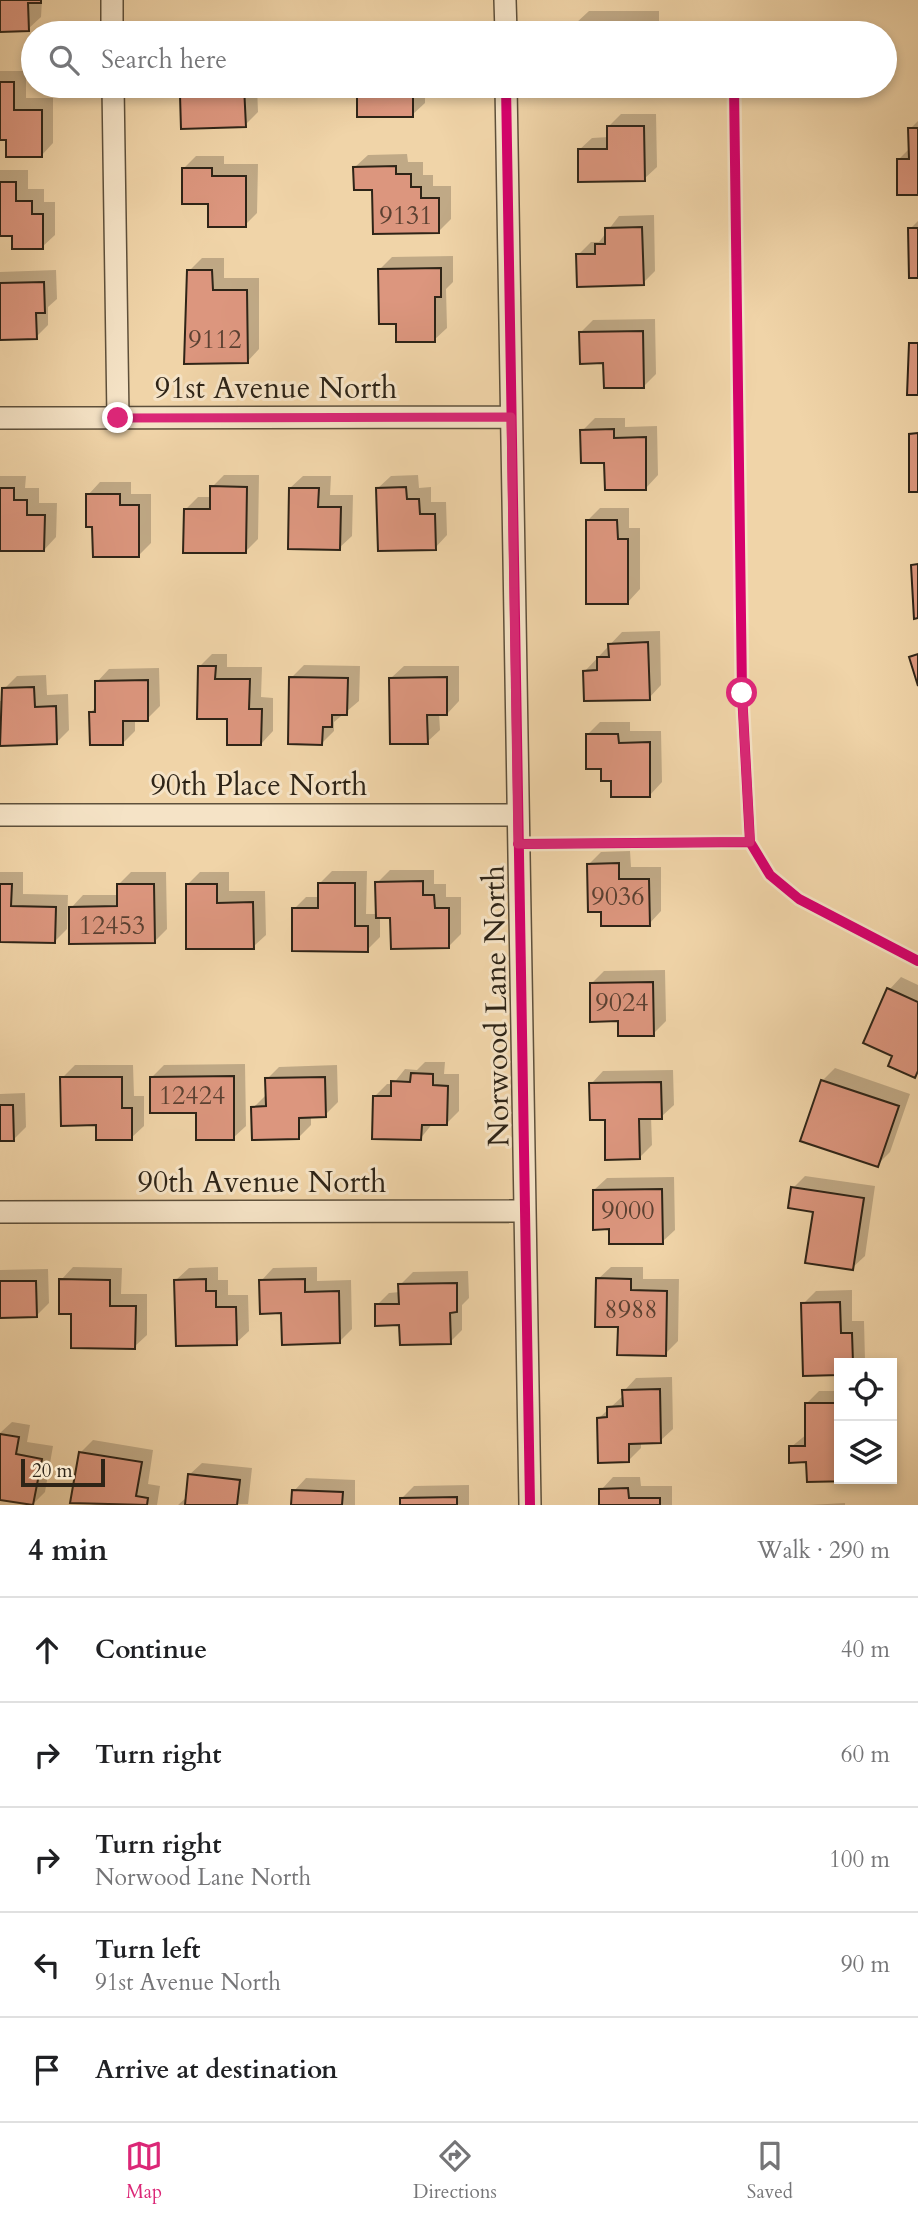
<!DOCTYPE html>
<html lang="en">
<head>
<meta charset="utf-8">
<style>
  :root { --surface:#fff; --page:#f2f2f2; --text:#202124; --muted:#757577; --line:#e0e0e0; --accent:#db2777 }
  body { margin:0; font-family:Cardo,serif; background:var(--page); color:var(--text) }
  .controls { position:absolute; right:21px; bottom:21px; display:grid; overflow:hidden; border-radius:0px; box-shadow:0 4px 10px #0003 }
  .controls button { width:63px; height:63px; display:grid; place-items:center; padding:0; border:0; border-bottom:2px solid var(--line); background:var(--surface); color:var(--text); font:35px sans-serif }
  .scale { position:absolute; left:21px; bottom:18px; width:84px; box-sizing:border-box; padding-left:7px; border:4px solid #2e2417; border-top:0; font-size:19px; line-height:24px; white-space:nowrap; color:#2e2417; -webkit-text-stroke:5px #f5e3c6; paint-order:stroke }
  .stop { position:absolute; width:21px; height:21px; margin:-16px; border:5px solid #db2777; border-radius:50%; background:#fff }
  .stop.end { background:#db2777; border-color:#fff; box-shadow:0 2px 7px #0008 }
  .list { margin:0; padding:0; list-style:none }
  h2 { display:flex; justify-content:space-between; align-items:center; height:91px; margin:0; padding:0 28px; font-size:30px }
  h2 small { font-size:23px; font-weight:400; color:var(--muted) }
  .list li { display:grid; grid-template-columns:46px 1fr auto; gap:21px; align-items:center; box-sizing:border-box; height:105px; padding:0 28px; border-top:2px solid var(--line) }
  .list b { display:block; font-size:26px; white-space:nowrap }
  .list p { margin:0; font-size:23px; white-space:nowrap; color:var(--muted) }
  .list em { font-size:23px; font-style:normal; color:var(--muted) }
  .icon { flex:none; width:38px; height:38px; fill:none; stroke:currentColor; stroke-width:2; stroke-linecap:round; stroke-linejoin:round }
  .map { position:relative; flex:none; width:918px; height:1505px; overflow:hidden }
  .search { position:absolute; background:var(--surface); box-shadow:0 4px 10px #0003; left:21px; right:21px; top:21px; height:77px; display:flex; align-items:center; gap:18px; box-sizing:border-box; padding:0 24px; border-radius:38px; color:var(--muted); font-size:26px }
  .sheet { height:616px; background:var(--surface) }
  nav { display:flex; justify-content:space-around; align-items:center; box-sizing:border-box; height:98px; border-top:2px solid var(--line); background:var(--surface); font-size:19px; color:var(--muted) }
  nav a { display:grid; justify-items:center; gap:4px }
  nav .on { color:var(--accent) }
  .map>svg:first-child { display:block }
</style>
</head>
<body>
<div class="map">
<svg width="918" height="1505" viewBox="0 0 918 1505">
  <rect width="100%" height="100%" fill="#f0d4a8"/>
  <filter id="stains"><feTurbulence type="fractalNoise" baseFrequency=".00286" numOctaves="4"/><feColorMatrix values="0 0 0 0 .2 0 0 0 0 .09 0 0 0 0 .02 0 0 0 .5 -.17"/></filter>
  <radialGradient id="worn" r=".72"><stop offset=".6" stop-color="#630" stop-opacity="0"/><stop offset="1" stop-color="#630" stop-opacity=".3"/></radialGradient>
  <path fill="#0003" d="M0 0H42L41 17 28 29 0 30Z
    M589 11H659V33H576V23Z
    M0 71H26V98H53V143L41 156 8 138H0Z
    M192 86H257L258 112 245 125 182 96Z
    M359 86H425V103L412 115 359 116Z
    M621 114H656L657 167 644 179 579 150 592 138 609 137 608 127Z
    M918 121V193L899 159 910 148V129Z
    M407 154 408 162H423V175H433V186H451V219L439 231 373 189 355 167 368 155Z
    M196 156H224V164H258L257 213 245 225 210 203 184 168Z
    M0 170H28V189H44V202H55V235L42 247 14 234H0Z
    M654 215 655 271 643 283 578 255 591 242H599L619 216Z
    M918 221V277L910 229Z
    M453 256V282L446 289 447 328 434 340 398 322 380 269 392 257Z
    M202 258H224V278H259V349L247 362 189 271Z
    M56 270 57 299 48 307V325L36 337 0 338V272Z
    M655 319 656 374 644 386 605 361 581 332 593 320Z
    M595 418H625V427L657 426 658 475 646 488 606 461 582 431Z
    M224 475H259L258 539 245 552 185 510 198 497H212V487Z
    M418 475 419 488 431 487V502H446L447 535 435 548 378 488 391 476Z
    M0 476H26L25 488H39V503H57L56 537 44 550 0 549Z
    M303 476H331L330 495H353L352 536 339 548 290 488Z
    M100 482H131V494H151V543L139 555 94 526 88 495Z
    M600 508H629V528H640V589L628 602 587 521Z
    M660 631 661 685 649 698 585 671 622 632Z
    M212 654H227V667H262L261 697 273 698V731L261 744 229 718 199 667Z
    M304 665 360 666 359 701 334 722V731L322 743 291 678Z
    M404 666H459V701L447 714H439L440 730 427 742 391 678Z
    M159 668 160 706 147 719H135V731L123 743 91 712 97 706V682L109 669Z
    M46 675 47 695 68 694 69 730 56 743 0 745V701H5L4 689 17 676Z
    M600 722H630V731H661L662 782 650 795 613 779 603 767 587 735Z
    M630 851 631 867H661V911L649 924 603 910 589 864 601 852Z
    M390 870H434V884H446V897H461V934L449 946 392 916H380V937L367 950 294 909 306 897H320V883L332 871H367L366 914H378L377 883Z
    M0 872H23V894L68 895 67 929 55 941 0 940Z
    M131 872H166L167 929 154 942 71 908 83 895H119V884Z
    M200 872H229V891H265L266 935 253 947 188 884Z
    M665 970 666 1021 653 1034 619 1019 591 984 604 971Z
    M901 977 918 985V1072L914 1076 895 1055 889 990Z
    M425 1062H445L444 1074H459V1111L446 1124 433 1123 420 1139 375 1096 387 1084H393L405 1069 417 1070Z
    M245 1064 246 1126 233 1138 151 1078 164 1065Z
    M75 1065H133L134 1096H144V1126L131 1138 98 1124 62 1078Z
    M337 1065 338 1102 325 1115H311V1125L298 1138 253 1108 266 1095 267 1079 279 1067Z
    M835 1068 910 1094 890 1152 877 1165 822 1081Z
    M673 1070 674 1105 661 1117H651L652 1145 639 1158 591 1084 603 1071Z
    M25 1093 26 1127 13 1140H0V1094Z
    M805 1176 875 1186 865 1256 852 1268 815 1211 793 1188Z
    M674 1177 675 1230 662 1242 611 1228 594 1190 607 1178Z
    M73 1267 122 1268 121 1294H147V1335L134 1347 73 1312 61 1280Z
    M218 1267V1280H228V1295H248L249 1331 236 1343 176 1280 189 1268Z
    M317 1267V1281L351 1280 352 1329 339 1342 283 1311 261 1281 273 1268Z
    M611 1267H643V1279H679L678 1341 665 1354 619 1325 598 1279Z
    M48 1269 49 1303 36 1316 0 1317V1270Z
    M468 1271 469 1298 462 1305V1330L450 1342 401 1324 377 1305 389 1293 400 1292V1285L413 1272Z
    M852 1290V1321H864L865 1360 862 1363H839V1373L805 1374 803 1304 816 1291Z
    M672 1377 673 1429 660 1441 641 1442V1448L629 1460 599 1418 624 1395V1391L636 1378Z
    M819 1391H839V1479H854L808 1480V1460L791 1447 807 1434 806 1404Z
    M12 1422 30 1425 27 1442 53 1446 45 1492 33 1504 0 1498V1433Z
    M93 1440 153 1450 148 1484 160 1486 157 1505H96L72 1501 80 1453Z
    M202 1463 252 1468 248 1504 178 1505 188 1496 189 1475Z
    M613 1477H640L641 1486H672V1505H601V1490Z
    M306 1478 355 1480V1505H293L294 1491Z
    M469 1485V1505H402V1498L414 1486Z
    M845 1503V1505H809Z"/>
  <path fill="#dc967e" stroke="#2e2417" stroke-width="2" d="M0 0H41V3H28L29 31 0 32Z
    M575 22 648 23 647 33H575Z
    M0 82H14V110H42V157H6V140H0Z
    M195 86H244L246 127 181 129 180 95 195 94Z
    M357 86H413V117H357Z
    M607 126H644L645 181 578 182V149H607Z
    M908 128H918V195H897V159H909Z
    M396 166V174H411V187H421V198H439V233L373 234 372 190H354L353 167Z
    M182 168H212V176H246V227H208V204H182Z
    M0 182H16V201H32V214H43V249H12V236H0Z
    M642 227 644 285 577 287 576 254H595V244H605V228Z
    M908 228H918V278H909Z
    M441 268V297H435V342H396V324H379L378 269Z
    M187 270H212L213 290H247L248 363 184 364Z
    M44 282 45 313H36L37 339 0 340V283Z
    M643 331 644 388H604L603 363 580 364 579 332Z
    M909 343H918V395H907Z
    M614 429V438L646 437V490H605L604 463H581L580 430Z
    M918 433V492H909V434Z
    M210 486 247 487 246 553H183L184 509H210Z
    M406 487 407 499H419L420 514H435L436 550 378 551 376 488Z
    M0 488H14V500H27V515H45L44 551H0Z
    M289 488H319L318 507H341L340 550 288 549Z
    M86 494H120V505H139V557H93L92 527H86Z
    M586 520H617L618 539H628V604H586Z
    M918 564V618L914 619 911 565Z
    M648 642 650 700 584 701 583 671 597 670V657H609L608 644Z
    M918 654V686L909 657Z
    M198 666H216L215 679H250L249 709H262L261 745H227V719H197Z
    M289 677 348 678 347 715H332V727H323L322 745 288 744Z
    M447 677V715H427L428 744H390L389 678Z
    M148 680V721H123V745H90L89 712H95V681Z
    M34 687 35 707 56 706 57 744 0 746 2 688Z
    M586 734H618L619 743 650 742V797H611V781H601V769H586Z
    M619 863V879H649L650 926H601V912H588L587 864Z
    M423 881V895H434L435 908H449V948L391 949 390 918H376L375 882Z
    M318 883H355V926H368V952L292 951V908H318Z
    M0 884H12L11 906 56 907 55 943 0 942Z
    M117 884H154L155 943 69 944V907L117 906Z
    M186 884H217V903L253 902 254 949H186Z
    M653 982 654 1036H618V1021L590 1022V983Z
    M887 988 918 1002V1071L915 1078 888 1066 892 1056 863 1043Z
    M411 1073 433 1074V1085L448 1086 447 1125H422L421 1140 372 1139 373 1096H391V1081L410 1082Z
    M234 1076V1140H196V1113H150V1077Z
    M60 1077H122V1108H132V1140H96V1125L61 1126Z
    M325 1077 326 1117 299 1118V1139L252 1140 251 1107 266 1106 265 1078Z
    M821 1080 899 1106 878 1167 800 1141Z
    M661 1082 662 1119H639L640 1159 605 1160V1120H590L589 1083Z
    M0 1105H13L14 1141H0Z
    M791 1187 864 1198 853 1270 805 1263 813 1212 788 1208Z
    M662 1189 663 1244H609V1229L593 1230V1190Z
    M596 1278 631 1279V1290L667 1291 666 1356 617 1355 618 1327H595Z
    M59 1279 110 1280V1306H136L135 1349 71 1348V1314H59Z
    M206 1279V1291H216V1307H236L237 1345 176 1346 174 1280Z
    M305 1279V1292L339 1291 340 1343 282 1345 281 1313 260 1314 259 1280Z
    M0 1281H36L37 1317 0 1318Z
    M457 1283V1312L450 1313 451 1344 400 1345 399 1325 375 1326V1304H399L398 1284Z
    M840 1302 841 1333H852L853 1363H839V1375L803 1376 801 1303Z
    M660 1389 661 1443 629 1444V1462L598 1463 597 1418 607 1417V1407L623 1406 622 1390Z
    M805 1403H836L839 1479 854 1481 807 1482 806 1462 789 1463V1446H805Z
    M0 1434 19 1437 16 1454 42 1459 33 1505 0 1500Z
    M79 1452 142 1462 136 1496 148 1498 147 1505 70 1503Z
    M188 1474 240 1480 237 1505H185Z
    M628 1488 629 1498H660V1505H599V1489Z
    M292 1490 343 1492 342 1505H291Z
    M457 1497V1505H400V1498Z"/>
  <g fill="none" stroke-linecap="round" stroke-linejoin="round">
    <g stroke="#5e503b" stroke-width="24">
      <path id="street" d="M112 0V33
        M505 0 506 33
        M113 86 118 418
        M506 86 530 1505
        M0 418 511 417
        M0 815H518
        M0 1212 525 1211"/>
    </g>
    <use href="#street" stroke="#f5e3c6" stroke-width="21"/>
    <g stroke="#f5e3c6" stroke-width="15">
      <path id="cycleway" d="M506 86 530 1505
        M734 86 742 693 750 842 770 875 799 899 918 961
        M518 844 750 842"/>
    </g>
    <use href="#cycleway" stroke="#d6006c" stroke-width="10"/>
  </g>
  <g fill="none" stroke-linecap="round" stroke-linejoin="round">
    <path stroke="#db2777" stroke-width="9" d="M118 418 511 417 518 844 750 842 742 693"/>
  </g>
  <g text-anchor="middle" stroke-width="6" stroke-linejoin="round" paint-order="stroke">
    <g font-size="26" fill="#5a4031">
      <text x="406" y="224">9131</text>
      <text x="215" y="348">9112</text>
      <text x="618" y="905">9036</text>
      <text x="112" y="934">12453</text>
      <text x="622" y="1011">9024</text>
      <text x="192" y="1104">12424</text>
      <text x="628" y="1219">9000</text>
      <text x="631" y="1318">8988</text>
    </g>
    <g font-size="30" fill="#2e2417" stroke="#f5e3c6">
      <text x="276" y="398">91st Avenue North</text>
      <text x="259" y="795">90th Place North</text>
      <text transform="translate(496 1006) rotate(-91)" y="10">Norwood Lane North</text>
      <text x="262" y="1192">90th Avenue North</text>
    </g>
  </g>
  <rect width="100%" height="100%" filter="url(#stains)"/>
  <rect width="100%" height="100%" fill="url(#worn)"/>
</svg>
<div class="controls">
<button><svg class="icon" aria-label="locate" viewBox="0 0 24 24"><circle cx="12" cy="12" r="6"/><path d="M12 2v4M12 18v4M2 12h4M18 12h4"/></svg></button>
<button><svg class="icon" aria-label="layers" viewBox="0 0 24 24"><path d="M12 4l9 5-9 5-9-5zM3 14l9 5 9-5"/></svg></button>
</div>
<div class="scale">20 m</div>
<div class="stop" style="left:742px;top:693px"></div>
<div class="stop end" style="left:118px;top:418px"></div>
<div class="search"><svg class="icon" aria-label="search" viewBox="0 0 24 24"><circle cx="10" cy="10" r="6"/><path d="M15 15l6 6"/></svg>Search here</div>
</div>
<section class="sheet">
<h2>4 min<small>Walk · 290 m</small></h2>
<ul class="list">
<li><svg class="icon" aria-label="ahead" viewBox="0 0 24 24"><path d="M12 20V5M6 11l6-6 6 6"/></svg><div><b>Continue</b></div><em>40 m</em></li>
<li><svg class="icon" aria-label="right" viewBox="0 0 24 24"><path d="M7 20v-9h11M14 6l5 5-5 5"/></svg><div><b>Turn right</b></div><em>60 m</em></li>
<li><svg class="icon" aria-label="right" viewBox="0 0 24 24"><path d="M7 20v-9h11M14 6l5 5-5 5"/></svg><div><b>Turn right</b><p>Norwood Lane North</p></div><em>100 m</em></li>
<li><svg class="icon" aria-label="left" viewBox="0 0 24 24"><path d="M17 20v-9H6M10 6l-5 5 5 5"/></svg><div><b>Turn left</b><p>91st Avenue North</p></div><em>90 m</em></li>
<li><svg class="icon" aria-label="arrive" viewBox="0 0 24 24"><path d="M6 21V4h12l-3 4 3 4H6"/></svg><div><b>Arrive at destination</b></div></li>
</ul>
</section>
<nav>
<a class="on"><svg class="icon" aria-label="map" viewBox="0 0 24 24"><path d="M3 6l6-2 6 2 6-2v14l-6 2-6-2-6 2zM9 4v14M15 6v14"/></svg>Map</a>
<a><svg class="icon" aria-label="directions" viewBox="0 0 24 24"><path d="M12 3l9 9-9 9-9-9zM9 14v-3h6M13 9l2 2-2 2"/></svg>Directions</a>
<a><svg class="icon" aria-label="saved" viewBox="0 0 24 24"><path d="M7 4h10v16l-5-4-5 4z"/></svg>Saved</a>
</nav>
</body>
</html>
